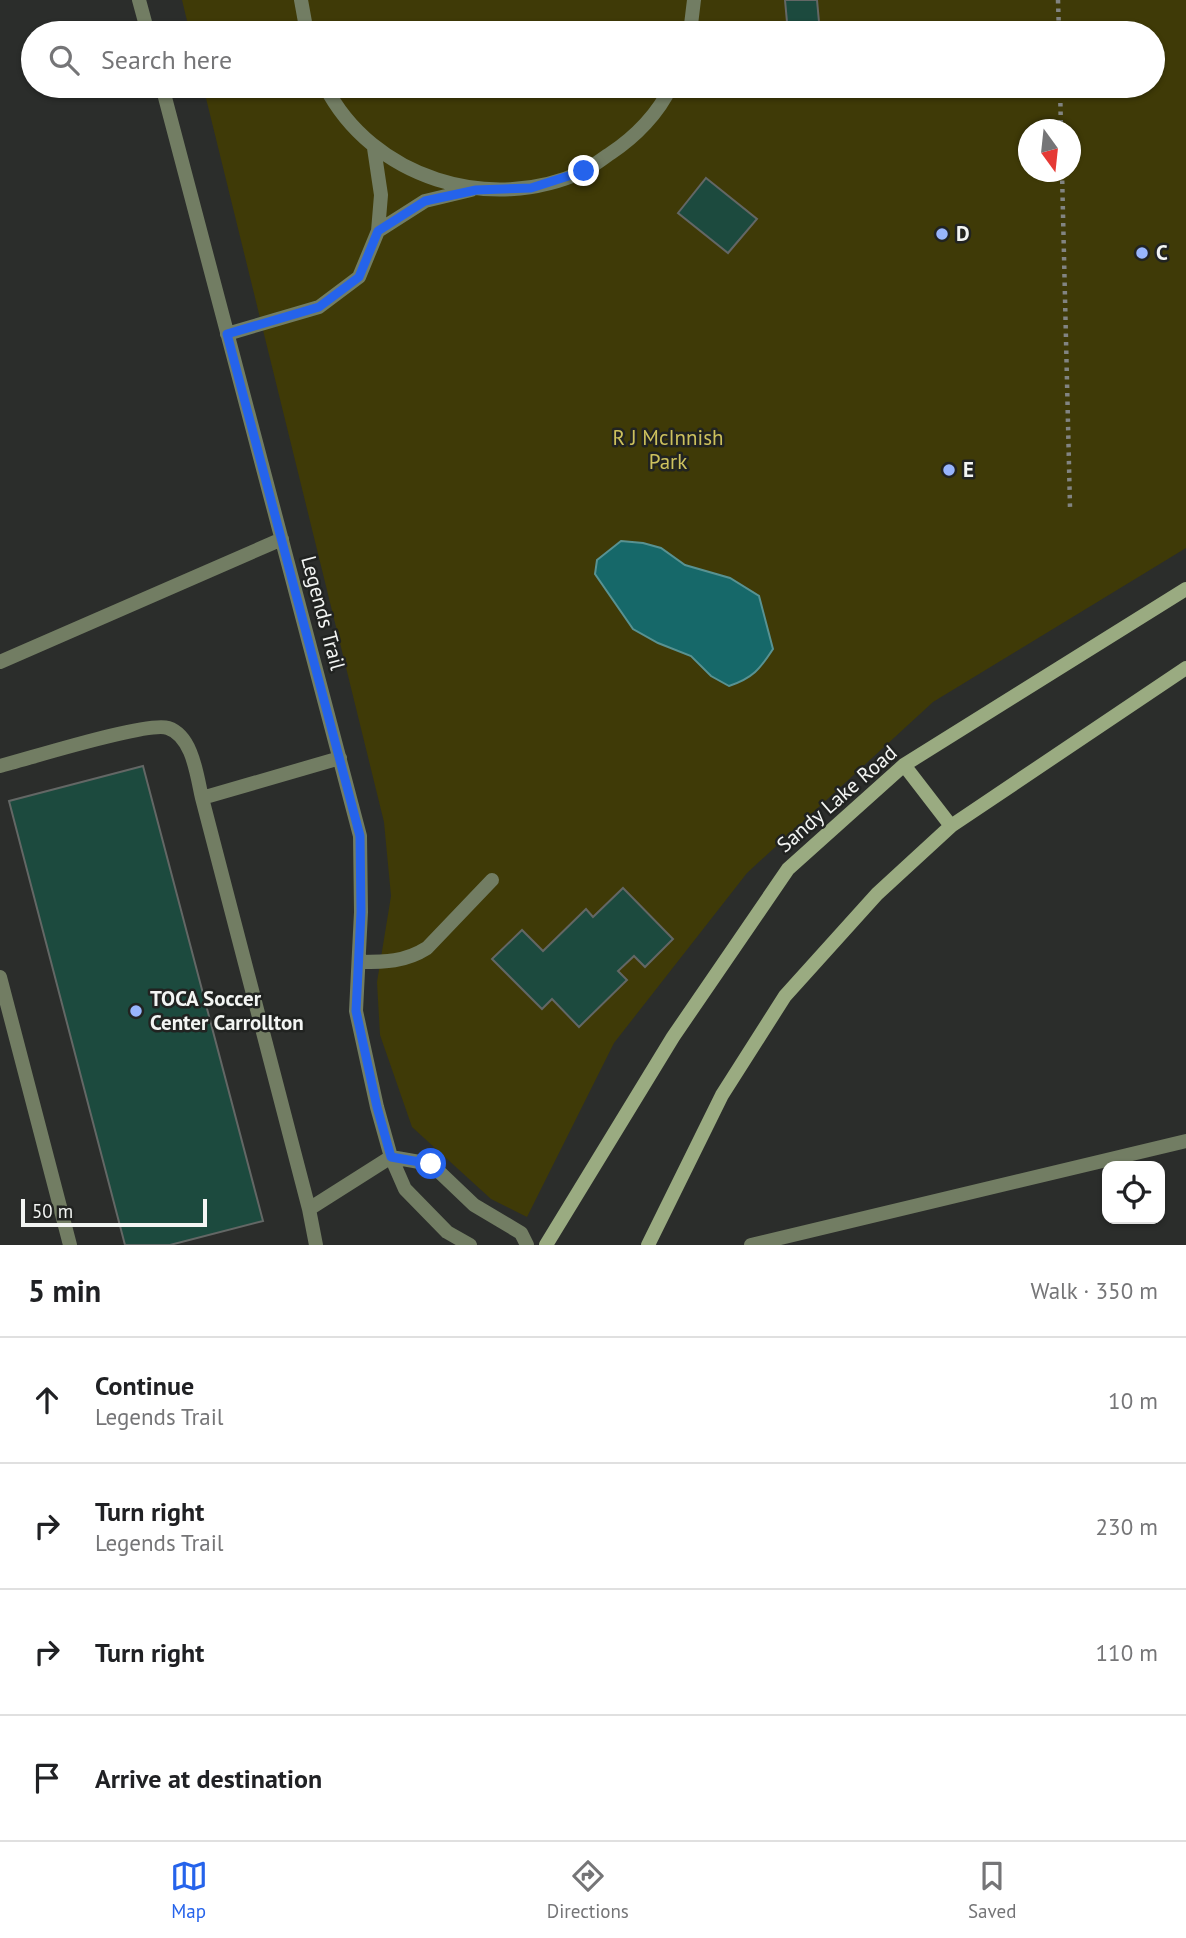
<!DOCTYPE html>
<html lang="en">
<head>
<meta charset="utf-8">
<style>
  :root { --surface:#fff; --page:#f6f6f6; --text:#202124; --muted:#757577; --line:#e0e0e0; --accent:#2563eb }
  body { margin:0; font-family:"PT Sans",sans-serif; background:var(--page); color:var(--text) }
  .controls { position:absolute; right:21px; bottom:21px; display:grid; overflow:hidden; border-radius:14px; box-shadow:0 2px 5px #0004 }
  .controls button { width:63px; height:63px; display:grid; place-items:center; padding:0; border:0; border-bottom:2px solid var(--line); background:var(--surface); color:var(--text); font:35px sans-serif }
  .compass { position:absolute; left:1018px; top:119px; width:63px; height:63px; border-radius:50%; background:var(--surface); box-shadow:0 2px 5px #0004; rotate:165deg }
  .scale { position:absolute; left:21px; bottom:18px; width:186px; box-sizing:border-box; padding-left:7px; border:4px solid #f3f5f3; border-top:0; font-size:19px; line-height:24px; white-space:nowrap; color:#f3f5f3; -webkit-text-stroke:5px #212321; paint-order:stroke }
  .stop { position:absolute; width:21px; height:21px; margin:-16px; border:5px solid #2563eb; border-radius:50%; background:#fff }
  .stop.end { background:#2563eb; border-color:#fff; box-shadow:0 2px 7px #0008 }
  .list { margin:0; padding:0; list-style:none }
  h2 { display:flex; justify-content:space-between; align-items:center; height:91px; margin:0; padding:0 28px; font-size:30px }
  h2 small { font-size:23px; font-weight:400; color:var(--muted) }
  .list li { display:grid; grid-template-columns:46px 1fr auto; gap:21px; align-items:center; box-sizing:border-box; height:126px; padding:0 28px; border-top:2px solid var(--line) }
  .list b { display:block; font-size:26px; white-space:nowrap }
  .list p { margin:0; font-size:23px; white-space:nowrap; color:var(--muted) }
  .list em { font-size:23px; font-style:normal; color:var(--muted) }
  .icon { flex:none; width:38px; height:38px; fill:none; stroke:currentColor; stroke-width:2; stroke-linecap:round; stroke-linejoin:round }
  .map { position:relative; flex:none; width:1186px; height:1245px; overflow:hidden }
  .search { position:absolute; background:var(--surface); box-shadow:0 2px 5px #0004; left:21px; right:21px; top:21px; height:77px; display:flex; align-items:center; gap:18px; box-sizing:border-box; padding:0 24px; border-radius:38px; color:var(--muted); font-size:26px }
  .sheet { height:595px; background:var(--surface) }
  nav { display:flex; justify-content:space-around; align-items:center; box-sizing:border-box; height:98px; border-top:2px solid var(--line); background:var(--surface); font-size:19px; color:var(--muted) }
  nav a { display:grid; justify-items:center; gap:4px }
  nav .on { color:var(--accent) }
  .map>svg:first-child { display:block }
</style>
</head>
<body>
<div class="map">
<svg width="1186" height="1245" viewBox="0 0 1186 1245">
  <rect width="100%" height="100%" fill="#2b2d2b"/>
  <path fill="#3f3a07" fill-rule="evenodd" d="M182 0H1186V548L933 702 747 873 614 1043 527 1217 491 1199 412 1127 380 1035 377 982 391 896 384 822 203 86H1153V33H190ZM1028 130H1070V172H1028Z"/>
  <path fill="#166869" stroke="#589292" stroke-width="2" d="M621 541 643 543 661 548 685 565 730 578 759 596 773 649C760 669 753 678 729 686L711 676 691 656 658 643 633 629 595 574 597 560Z"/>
  <path fill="#1c4a3e" stroke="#636765" stroke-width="2" d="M785 0H817L820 33H788Z
    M706 178 757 219 728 253 678 213Z
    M143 766 263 1221 170 1245H125L9 801Z
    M623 888 673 939 645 967 634 956 618 971 627 980 579 1027 552 999 542 1009 492 959 522 930 543 951 586 909 593 917Z"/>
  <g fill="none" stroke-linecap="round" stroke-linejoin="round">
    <path stroke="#828482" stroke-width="4.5" stroke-dasharray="3.5 5" stroke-linecap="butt" d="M1058 0 1059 33
      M1060 86 1061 130
      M1062 172 1070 507"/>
    <path stroke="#727d63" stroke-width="14" d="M139 0 148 33
      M301 0 307 33
      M690 33 694 0
      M162 86 360 836 361 912 356 1011 377 1107 391 1157 405 1189 447 1232 470 1245
      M325 86C372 178 490 215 584 171 593 166 602 159 611 153 635 137 659 113 671 86
      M378 231 425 201 471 190
      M227 334 319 307 359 277 378 231 381 195 374 148
      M0 662 282 539
      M340 758 202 798 309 1209 391 1157
      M0 766C28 759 147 721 168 728 193 736 197 777 202 798
      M359 962C385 962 405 962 427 948L492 880
      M0 977 70 1245
      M391 1157 431 1164 474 1205 521 1233 527 1245
      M309 1209 316 1245
      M751 1245 1186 1141"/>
    <path stroke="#9aab81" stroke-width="14" d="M904 765 951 826
      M546 1245 673 1037 788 869 904 765 1186 589
      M648 1245 722 1095 785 996 877 894 951 826 1186 668"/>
  </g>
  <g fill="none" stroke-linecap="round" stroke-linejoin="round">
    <path stroke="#2563eb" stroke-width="9" d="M431 1164 391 1157 377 1107 356 1011 361 912 360 836 227 334 319 307 359 277 378 231 425 201 476 190 531 188 584 171"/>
  </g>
  <g fill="#98b5fd" stroke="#212321" stroke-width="2.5">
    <circle cx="942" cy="234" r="7"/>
    <circle cx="1142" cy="253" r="7"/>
    <circle cx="949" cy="470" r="7"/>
    <circle cx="136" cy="1011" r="7"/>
  </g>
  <g text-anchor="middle" stroke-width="5" stroke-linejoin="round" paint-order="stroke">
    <g font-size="21" font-weight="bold" fill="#f3f5f3" stroke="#212321" text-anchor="start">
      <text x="956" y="241">D</text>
      <text x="1156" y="260">C</text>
      <text x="963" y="477">E</text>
      <text x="150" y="1006">TOCA Soccer<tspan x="150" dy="24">Center Carrollton</tspan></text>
    </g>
    <g font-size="21" fill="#cdc15d" stroke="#212321">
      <text x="668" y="445">R J McInnish<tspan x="668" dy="24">Park</tspan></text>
    </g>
    <g font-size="21" fill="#f3f5f3" stroke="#212321">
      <text transform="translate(323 613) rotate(75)" y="7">Legends Trail</text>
      <text transform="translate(837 799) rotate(-41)" y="7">Sandy Lake Road</text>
    </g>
  </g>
</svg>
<div class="controls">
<button><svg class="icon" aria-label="locate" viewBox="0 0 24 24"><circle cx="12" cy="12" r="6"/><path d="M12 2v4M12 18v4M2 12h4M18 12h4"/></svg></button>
</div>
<svg class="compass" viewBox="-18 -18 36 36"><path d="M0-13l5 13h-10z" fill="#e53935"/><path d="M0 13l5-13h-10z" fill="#757577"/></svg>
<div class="scale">50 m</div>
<div class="stop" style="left:431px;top:1164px"></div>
<div class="stop end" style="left:584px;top:171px"></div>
<div class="search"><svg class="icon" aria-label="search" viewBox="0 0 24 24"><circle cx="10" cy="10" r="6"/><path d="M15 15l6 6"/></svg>Search here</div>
</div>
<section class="sheet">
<h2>5 min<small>Walk · 350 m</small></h2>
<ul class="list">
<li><svg class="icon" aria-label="ahead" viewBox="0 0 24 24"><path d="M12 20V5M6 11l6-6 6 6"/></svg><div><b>Continue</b><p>Legends Trail</p></div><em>10 m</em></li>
<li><svg class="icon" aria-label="right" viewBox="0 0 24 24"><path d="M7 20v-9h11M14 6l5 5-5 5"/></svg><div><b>Turn right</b><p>Legends Trail</p></div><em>230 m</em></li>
<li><svg class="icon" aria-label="right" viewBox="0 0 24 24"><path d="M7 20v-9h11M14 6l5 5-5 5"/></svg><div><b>Turn right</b></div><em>110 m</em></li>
<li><svg class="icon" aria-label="arrive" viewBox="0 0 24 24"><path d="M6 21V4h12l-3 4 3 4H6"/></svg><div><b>Arrive at destination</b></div></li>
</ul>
</section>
<nav>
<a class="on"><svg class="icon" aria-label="map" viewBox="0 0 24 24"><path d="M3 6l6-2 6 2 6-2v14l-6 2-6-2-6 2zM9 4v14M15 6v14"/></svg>Map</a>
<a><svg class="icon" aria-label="directions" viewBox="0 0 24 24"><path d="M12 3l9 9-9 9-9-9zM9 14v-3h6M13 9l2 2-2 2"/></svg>Directions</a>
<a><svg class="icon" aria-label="saved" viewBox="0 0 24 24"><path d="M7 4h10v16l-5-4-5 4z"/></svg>Saved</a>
</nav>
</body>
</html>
